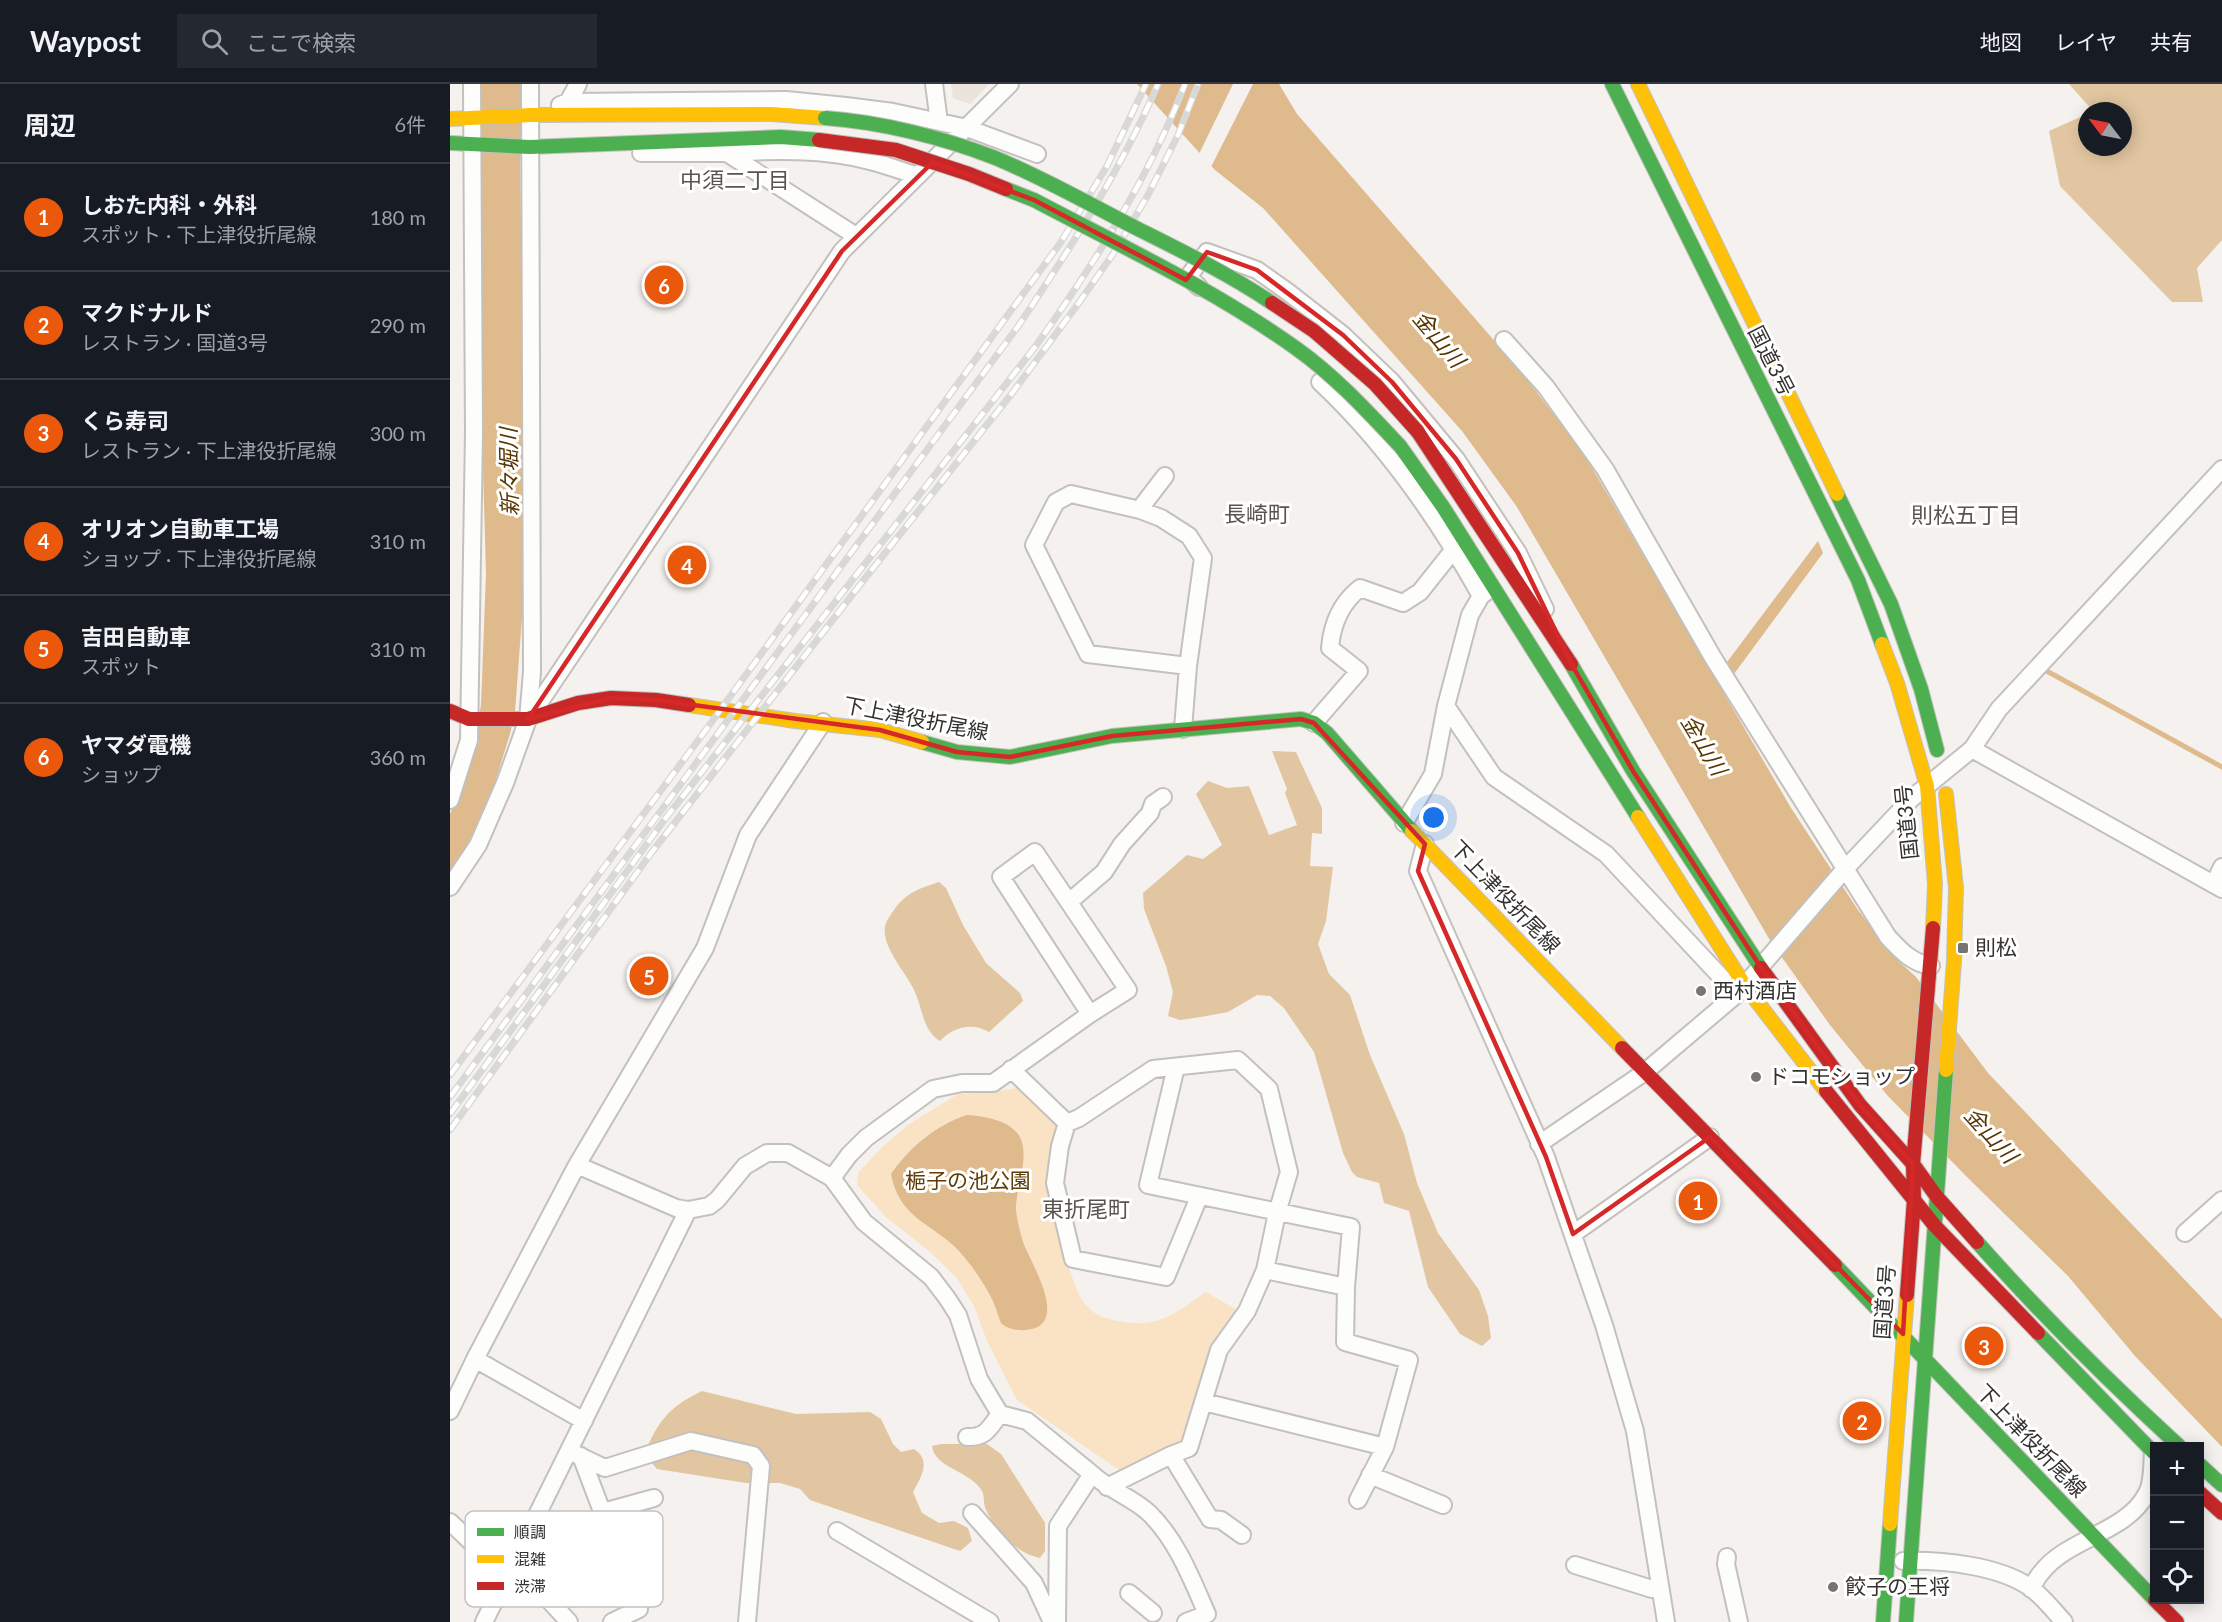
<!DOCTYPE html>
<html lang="ja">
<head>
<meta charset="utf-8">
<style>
  :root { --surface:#171b24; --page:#242831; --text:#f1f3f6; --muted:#9ea1a6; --line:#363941; --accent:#ea580c }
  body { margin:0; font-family:Lato,"Noto Sans JP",sans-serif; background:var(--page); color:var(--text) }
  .controls { position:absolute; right:18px; bottom:18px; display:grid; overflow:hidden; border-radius:0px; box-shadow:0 3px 15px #0003 }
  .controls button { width:54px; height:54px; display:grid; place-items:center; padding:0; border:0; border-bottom:2px solid var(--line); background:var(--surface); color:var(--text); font:30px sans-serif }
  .compass { position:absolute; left:1628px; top:18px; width:54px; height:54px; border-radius:50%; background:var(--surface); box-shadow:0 3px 15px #0003; rotate:302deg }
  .you { position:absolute; left:984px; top:734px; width:21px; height:21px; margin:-15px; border:4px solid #fff; border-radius:50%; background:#1a73e8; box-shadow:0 0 0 9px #1a73e833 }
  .badge { display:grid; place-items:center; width:39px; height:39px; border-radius:50%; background:var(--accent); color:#fff; font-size:20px; font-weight:700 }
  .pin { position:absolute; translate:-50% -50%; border:3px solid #fff; box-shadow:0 2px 6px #0006 }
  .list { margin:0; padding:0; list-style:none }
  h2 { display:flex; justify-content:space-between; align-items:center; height:78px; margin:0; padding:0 24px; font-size:26px }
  h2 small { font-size:20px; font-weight:400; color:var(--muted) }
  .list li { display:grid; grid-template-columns:39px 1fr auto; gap:18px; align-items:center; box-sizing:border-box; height:108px; padding:0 24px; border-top:2px solid var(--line) }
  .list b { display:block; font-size:22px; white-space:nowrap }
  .list p { margin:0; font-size:20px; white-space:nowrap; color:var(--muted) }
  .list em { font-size:20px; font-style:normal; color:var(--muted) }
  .icon { flex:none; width:33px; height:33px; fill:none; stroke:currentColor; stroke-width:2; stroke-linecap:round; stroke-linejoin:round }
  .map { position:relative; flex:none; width:1772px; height:1538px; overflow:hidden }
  header { display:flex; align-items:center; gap:36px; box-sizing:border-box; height:84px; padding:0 30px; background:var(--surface); border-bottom:2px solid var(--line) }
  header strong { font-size:28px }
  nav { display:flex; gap:33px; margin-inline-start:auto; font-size:21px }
  .search { width:420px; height:54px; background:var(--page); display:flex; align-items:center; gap:15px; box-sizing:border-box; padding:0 21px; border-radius:0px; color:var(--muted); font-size:22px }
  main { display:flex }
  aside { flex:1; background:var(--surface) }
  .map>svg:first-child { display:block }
</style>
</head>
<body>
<header>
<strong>Waypost</strong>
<div class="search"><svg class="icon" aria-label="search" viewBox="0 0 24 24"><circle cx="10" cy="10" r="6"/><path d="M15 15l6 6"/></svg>ここで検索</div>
<nav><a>地図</a><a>レイヤ</a><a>共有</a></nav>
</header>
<main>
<aside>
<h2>周辺<small>6件</small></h2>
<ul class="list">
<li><span class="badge">1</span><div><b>しおた内科・外科</b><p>スポット · 下上津役折尾線</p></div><em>180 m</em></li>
<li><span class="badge">2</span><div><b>マクドナルド</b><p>レストラン · 国道3号</p></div><em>290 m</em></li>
<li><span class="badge">3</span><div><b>くら寿司</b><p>レストラン · 下上津役折尾線</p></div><em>300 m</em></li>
<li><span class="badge">4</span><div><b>オリオン自動車工場</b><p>ショップ · 下上津役折尾線</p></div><em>310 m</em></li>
<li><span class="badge">5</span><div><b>吉田自動車</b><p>スポット</p></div><em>310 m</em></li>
<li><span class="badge">6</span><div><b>ヤマダ電機</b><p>ショップ</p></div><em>360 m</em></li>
</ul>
</aside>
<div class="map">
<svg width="1772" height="1538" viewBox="0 0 1772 1538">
  <rect width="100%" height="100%" fill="#f4f1ee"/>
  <path fill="#ebe4db" d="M501 0H539L520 20 503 14Z"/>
  <path fill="#fae2c5" d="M573 1003 606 1035C607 1057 597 1077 598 1099 598 1114 608 1141 612 1157 616 1173 625 1210 636 1221 644 1231 656 1235 668 1237 709 1245 724 1230 756 1208L790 1228 733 1360 672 1388 567 1316 537 1257 524 1222 506 1193 480 1168 436 1133 407 1101 408 1089 431 1064 458 1041 508 1010 543 1008Z"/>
  <path fill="#e2c6a1" d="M1619 0H1772V156L1747 184 1753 218H1722L1610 102 1599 47 1637 30V63H1673V27H1643Z
    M822 667 846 668 872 724V750L862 749 860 782 883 783 876 837 868 860 879 890 900 911 920 971 954 1050 967 1099 988 1149 1029 1206 1038 1232 1041 1254 1032 1262 1010 1250 978 1203 959 1127 934 1119 929 1099 907 1093 902 1088 893 1069 864 968 834 924 820 912 807 911 778 928 751 933 730 936 718 932 723 908 716 882 694 825 693 809 737 771 753 775 772 761 746 710 758 697 777 704 799 702 819 751 847 741 835 709 837 705Z
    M489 798 496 804 513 841 536 879 570 909 573 917 539 948C522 938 503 943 490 957 472 946 473 924 464 906 456 888 432 864 435 843 436 836 442 829 446 823 458 808 471 804 489 798Z
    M252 1307 346 1330 420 1328 431 1335 443 1360 451 1368 464 1365C482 1377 471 1393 463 1408L472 1429 489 1439 504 1437 518 1444 522 1457 510 1467 360 1416 350 1405 330 1399H296L207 1385 194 1370C209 1336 219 1323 252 1307Z
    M491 1360H537L551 1370 595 1439V1467L590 1474C566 1469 546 1447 536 1426 533 1420 535 1413 532 1407 521 1387 484 1384 482 1362Z"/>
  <path fill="#deba8c" d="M32 0H72L70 83 74 306V506L65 628 60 650 36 727 0 791V730L19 685 31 621 36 490 32 349Z
    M687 0H829L847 30 1069 285 1134 370 1341 724 1408 826 1445 874 1466 893 1538 989 1772 1235V1363L1685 1272 1618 1192 1518 1094 1437 1011 1380 941 1321 858 1067 423 1012 347 813 124 765 86Z
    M1368 457 1373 469 1284 590 1277 578Z
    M517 1031C533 1032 558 1036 568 1050 582 1069 565 1105 566 1126 567 1136 570 1148 573 1158 580 1178 622 1242 576 1246 568 1247 557 1245 551 1239 548 1232 546 1224 543 1217 534 1199 520 1178 506 1164 479 1138 449 1133 441 1090 460 1063 486 1041 517 1031Z"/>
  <path fill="#f4f1ee" d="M783 0H803L760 85 748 72Z"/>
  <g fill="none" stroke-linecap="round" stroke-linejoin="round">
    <path stroke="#deba8c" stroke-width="5" d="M1593 585 1772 683"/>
    <g stroke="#c3c1be" stroke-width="20">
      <path id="street" d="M484 0 489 38
        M118 18 336 16 396 22 443 28 517 44 587 70
        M110 21 118 18 128 0
        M191 69H277L406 152
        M277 69C324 66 374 65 420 77 436 81 452 87 468 92
        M749 203 738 193 757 168 807 186 838 208 893 251 942 298 1006 375 1068 469 1095 525
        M1054 256 1096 303 1155 385 1262 572 1438 853C1451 867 1462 879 1481 882
        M870 298C936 360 987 433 1031 512
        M689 426 715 392
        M996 622 1044 693 1156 770 1287 910
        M79 634 392 167 560 0
        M864 639 909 587 880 564C882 540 891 519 910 504L953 519 970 508 1005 464
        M733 645 738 582 753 474 739 452 711 434 690 426 621 410 606 418 584 461 638 570 738 582
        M1522 665 1772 805
        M0 716 19 656 24 348 22 0
        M954 739 983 690 996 622 1020 531 1031 512 1040 505
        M975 760 968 787 1096 1073 1154 1241 1185 1347 1216 1538
        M1764 800 1772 783
        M0 803 28 761 55 699 78 635 82 588 80 0
        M619 818 654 788 672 760 700 729 703 720 713 713
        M726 983 698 1101 901 1143 896 1203 895 1258 959 1276 935 1363 754 1318
        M561 985 617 1039
        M1089 1060 1195 988 1287 910 1395 785 1462 714 1522 665 1549 625 1772 385
        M127 1081 226 1124 238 1126 259 1122 267 1116 295 1082 317 1069H338L382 1094 414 1138 481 1193 497 1214 508 1231 529 1295 550 1330 577 1337 642 1390
        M382 1094 399 1071 416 1054 483 1005 512 999H543L640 930 678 906 585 768 551 793 640 930
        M1735 1149 1772 1116
        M1123 1150 1260 1053
        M815 1186 896 1203
        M25 1275 134 1337
        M0 1327 25 1275 127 1081 255 864 298 751 373 638
        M517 1353C536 1354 539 1344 550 1330
        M119 1367 155 1384 241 1357 303 1371 311 1382 297 1538
        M721 1371 760 1435 771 1436 792 1451
        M131 1372 189 1525 162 1538
        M920 1391 993 1421
        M657 1403 721 1371 739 1364 769 1266 797 1227 815 1186 827 1129 839 1088 819 1005 788 976 703 985 629 1034 617 1039 610 1062 605 1099 623 1175 716 1193 749 1113
        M908 1416 935 1363
        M153 1428 204 1414
        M522 1429 584 1499 602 1538
        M0 1438 41 1477 76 1491 119 1538
        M387 1447 540 1538
        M1277 1473 1276 1480 1289 1538
        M1453 1477C1492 1476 1548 1481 1581 1504 1593 1513 1604 1527 1614 1538
        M1125 1481 1202 1505
        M1581 1505C1584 1500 1587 1493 1591 1489 1617 1454 1677 1449 1697 1409 1703 1399 1702 1380 1703 1368
        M679 1509 703 1529
        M34 1538 238 1126
        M607 1538 608 1442 642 1390C659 1406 683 1414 699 1429 727 1456 742 1496 757 1530L736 1538"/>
    </g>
    <g stroke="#c3c1be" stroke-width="16">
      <path id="fast" d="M1162 0 1408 496 1432 560
        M0 59 80 63 331 53 369 56
        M950 362 993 423 1188 733
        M1387 410 1441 520 1471 605 1487 666
        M1121 580 1183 687 1311 884
        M472 658 507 668 560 673 662 652 851 635 864 639 877 649 962 747
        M1527 1158C1590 1229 1658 1297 1729 1362
        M1385 1181 1704 1515
        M1588 1249 1704 1369
        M1750 1381 1772 1401
        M1433 1538 1440 1440
        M1456 1538 1496 986"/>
    </g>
    <g stroke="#c3c1be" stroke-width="16">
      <path id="slow" d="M1188 0 1387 410
        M0 35 81 31 321 30 375 34
        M1432 560 1447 599 1477 702 1485 800 1483 844
        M239 621 345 637 430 646 472 658
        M1496 710 1506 804 1504 877 1496 986
        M1188 733 1295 902 1376 1007
        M962 747 1172 964
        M1440 1440 1457 1211"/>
    </g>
    <g stroke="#c3c1be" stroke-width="16">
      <path id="jam" d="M968 348 1121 580
        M0 627 19 635H78L128 619 161 614 206 616 239 621
        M1311 884 1410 1021 1463 1080 1487 1113 1527 1158
        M1172 964 1385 1181
        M1376 1007 1485 1142 1588 1249
        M1457 1211 1464 1116 1463 1080 1483 844
        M1750 1409 1772 1429
        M1705 1516 1727 1538"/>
    </g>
    <use href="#street" stroke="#fdfdfc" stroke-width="16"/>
    <use href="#fast" stroke="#4caf50" stroke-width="14"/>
    <use href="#slow" stroke="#ffc107" stroke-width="14"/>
    <use href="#jam" stroke="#c62828" stroke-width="14"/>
    <g stroke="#d8d8d6" stroke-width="7">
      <path id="rail" d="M0 991 255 647 611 158 657 82 696 0
        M0 1013 569 241C621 163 671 86 708 0
        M0 1030 215 735 585 263C644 180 698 96 735 0
        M0 1046 202 768 420 488 563 308 628 220 663 170 698 111 728 51 748 0"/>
    </g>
    <use href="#rail" stroke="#fff" stroke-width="4.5" stroke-dasharray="14" stroke-linecap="butt"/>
    <g stroke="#c3c1be" stroke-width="16" stroke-linecap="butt">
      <path id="fast-bridge" d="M375 34C430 38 491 53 543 73 592 93 639 120 686 144 732 167 779 190 822 219
        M556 105 584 116C673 163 765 206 847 265 885 292 918 328 950 362"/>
    </g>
    <g stroke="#c3c1be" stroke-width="16" stroke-linecap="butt">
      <path id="jam-bridge" d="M369 56 446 66 519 90 556 105
        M822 219 864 247 925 300 968 348"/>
    </g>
    <use href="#fast-bridge" stroke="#4caf50" stroke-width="14"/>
    <use href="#jam-bridge" stroke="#c62828" stroke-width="14"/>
  </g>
  <path fill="none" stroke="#d62828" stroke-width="4.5" stroke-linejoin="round" d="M483 78 584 116 736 196 757 168 807 186 893 251 942 298 1006 375 1068 469 1122 581 1183 687 1310 882 1410 1021 1463 1080 1453 1250 1260 1053 1123 1150 1096 1073 968 787 975 760 864 639 851 635 662 652 560 673 507 668 430 646 206 616 161 614 78 635 392 167Z"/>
  <g fill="#777572" stroke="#fff" stroke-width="2">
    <rect x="1507" y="858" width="12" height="12" rx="3"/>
    <circle cx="1251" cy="907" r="6"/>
    <circle cx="1306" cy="993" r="6"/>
    <circle cx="1383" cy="1503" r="6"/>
  </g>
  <g text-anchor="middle" stroke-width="6" stroke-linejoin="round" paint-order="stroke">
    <g font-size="21" fill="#34322f" stroke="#fff">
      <text transform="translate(1321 277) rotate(63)" y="7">国道3号</text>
      <text transform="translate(466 635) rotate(11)" y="7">下上津役折尾線</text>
      <text transform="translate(1457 738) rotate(-96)" y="7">国道3号</text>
      <text transform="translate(1055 813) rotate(46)" y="7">下上津役折尾線</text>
      <text transform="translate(1435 1218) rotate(-86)" y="7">国道3号</text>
      <text transform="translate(1581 1357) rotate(46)" y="7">下上津役折尾線</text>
    </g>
    <g font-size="21" fill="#34322f" stroke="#fff" text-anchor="start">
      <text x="1525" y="871">則松</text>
      <text x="1263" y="914">西村酒店</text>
      <text x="1318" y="1000">ドコモショップ</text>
      <text x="1395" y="1510">餃子の王将</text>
    </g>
    <g font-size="21" fill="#5e3c08" stroke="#fff">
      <text x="518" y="1104">梔子の池公園</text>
    </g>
    <g font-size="22" fill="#5a544e" stroke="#fff">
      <text x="285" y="104">中須二丁目</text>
      <text x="807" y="438">長崎町</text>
      <text x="1516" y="439">則松五丁目</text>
      <text x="636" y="1133">東折尾町</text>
    </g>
    <g font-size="22" font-style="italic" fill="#583600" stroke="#fff">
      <text transform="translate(989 255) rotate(50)" y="8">金山川</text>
      <text transform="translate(59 388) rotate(-91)" y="8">新々堀川</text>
      <text transform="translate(1254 661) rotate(59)" y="8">金山川</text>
      <text transform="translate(1541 1051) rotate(48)" y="8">金山川</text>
    </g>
  </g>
  <rect x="15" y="1427" width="198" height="96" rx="9" fill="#fff" stroke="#c2c2c1" stroke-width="1.5"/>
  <rect x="27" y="1444" width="27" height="8" fill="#4caf50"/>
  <rect x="27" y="1471" width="27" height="8" fill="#ffc107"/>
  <rect x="27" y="1498" width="27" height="8" fill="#c62828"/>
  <g font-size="16" fill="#34322f">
    <text x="64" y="1454">順調</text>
    <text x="64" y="1481">混雑</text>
    <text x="64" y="1508">渋滞</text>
  </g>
</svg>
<div class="controls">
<button>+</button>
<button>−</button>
<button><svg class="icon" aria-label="locate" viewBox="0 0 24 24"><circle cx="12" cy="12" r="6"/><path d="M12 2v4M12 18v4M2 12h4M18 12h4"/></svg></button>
</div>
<svg class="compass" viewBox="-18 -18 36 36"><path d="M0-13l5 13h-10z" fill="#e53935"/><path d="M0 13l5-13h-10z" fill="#9ea1a6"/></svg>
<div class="you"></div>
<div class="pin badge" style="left:1248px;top:1117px">1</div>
<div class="pin badge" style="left:1412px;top:1337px">2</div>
<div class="pin badge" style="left:1534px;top:1262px">3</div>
<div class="pin badge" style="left:237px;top:481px">4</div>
<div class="pin badge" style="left:199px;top:892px">5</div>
<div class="pin badge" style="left:214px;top:201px">6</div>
</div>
</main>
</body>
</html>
